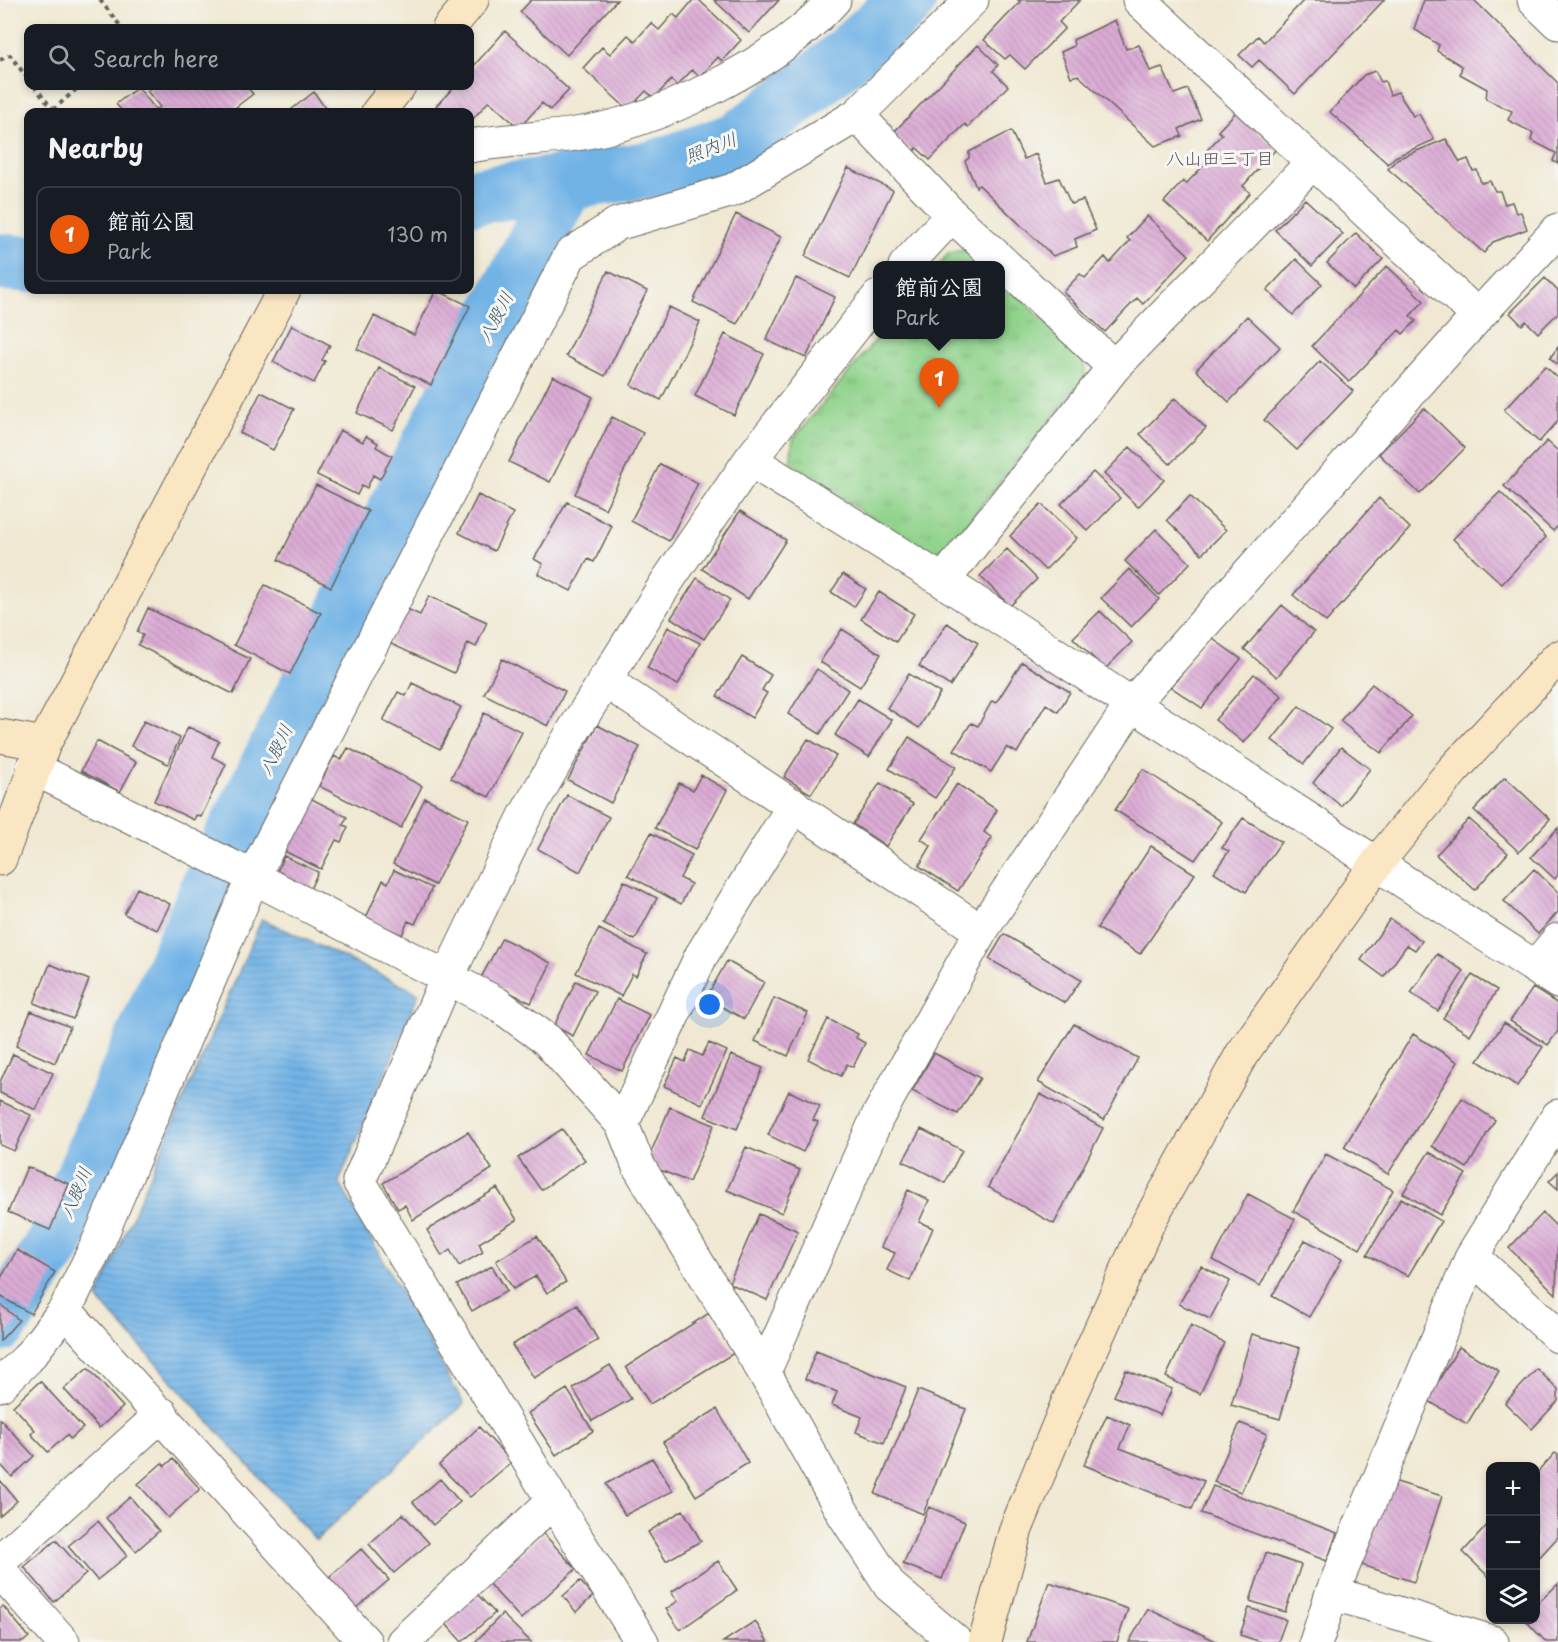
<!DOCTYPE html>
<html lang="en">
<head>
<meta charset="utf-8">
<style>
  :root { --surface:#171b24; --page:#242831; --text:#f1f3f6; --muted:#9ea1a6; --line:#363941; --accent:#ea580c }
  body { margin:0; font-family:"Playpen Sans","Klee One",sans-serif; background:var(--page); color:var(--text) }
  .controls { position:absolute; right:18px; bottom:18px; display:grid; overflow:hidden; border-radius:12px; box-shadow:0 3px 9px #0003 }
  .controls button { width:54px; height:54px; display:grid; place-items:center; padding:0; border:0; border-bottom:2px solid var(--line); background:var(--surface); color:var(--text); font:30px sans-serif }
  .you { position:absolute; left:710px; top:1005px; width:21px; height:21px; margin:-15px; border:4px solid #fff; border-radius:50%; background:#1a73e8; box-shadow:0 0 0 9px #1a73e833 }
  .badge { display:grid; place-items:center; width:39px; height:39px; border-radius:50%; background:var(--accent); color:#fff; font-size:20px; font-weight:700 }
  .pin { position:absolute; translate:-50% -50px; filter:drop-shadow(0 2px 3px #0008) }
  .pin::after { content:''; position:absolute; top:32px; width:21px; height:18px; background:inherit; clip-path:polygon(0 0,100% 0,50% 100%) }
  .popup { position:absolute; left:873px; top:261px; width:132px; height:78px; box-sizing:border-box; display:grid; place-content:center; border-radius:12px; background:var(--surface); filter:drop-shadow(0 2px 4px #0005); font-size:20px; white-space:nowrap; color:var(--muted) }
  .popup b { font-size:22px; color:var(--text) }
  .popup::after { content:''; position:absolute; left:50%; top:100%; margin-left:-12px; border:12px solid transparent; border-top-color:var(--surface) }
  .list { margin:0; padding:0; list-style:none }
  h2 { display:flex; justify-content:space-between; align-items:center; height:78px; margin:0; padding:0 24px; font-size:26px }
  h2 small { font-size:20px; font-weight:400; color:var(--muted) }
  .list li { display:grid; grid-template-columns:39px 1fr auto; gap:18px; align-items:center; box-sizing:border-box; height:96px; margin:0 12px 12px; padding:0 12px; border:2px solid var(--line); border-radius:12px }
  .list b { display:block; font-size:22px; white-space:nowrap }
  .list p { margin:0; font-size:20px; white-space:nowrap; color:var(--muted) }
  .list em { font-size:20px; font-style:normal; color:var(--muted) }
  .icon { flex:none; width:33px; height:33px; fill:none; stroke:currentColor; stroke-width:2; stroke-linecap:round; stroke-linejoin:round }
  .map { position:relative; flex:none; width:1558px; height:1642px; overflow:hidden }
  .search { position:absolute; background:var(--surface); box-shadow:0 3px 9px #0003; left:24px; top:24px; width:450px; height:66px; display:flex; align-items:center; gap:15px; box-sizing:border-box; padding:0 21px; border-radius:12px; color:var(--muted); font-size:22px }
  .panel { position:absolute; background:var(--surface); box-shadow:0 3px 9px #0003; left:24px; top:108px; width:450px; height:186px; border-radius:12px }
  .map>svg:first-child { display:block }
</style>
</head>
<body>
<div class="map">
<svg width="1558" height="1642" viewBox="0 0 1558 1642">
  <defs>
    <pattern id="park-tufts" width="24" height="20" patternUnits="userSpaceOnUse" patternTransform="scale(1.5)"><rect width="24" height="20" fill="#90d38b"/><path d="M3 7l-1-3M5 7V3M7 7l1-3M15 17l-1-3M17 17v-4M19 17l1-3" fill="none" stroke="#7cb577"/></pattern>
    <pattern id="water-rules" width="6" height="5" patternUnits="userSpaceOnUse" patternTransform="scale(1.5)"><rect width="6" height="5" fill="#72b3e6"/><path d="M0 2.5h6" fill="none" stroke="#6299c5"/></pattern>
    <pattern id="building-back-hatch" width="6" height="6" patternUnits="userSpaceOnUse" patternTransform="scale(1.5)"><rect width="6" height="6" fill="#dbacd5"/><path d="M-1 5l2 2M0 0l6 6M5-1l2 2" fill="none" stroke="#bb93b6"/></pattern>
  </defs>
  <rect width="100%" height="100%" fill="#f6f6f2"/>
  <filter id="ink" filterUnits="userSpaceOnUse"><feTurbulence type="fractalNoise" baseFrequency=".0167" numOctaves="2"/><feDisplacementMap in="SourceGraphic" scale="12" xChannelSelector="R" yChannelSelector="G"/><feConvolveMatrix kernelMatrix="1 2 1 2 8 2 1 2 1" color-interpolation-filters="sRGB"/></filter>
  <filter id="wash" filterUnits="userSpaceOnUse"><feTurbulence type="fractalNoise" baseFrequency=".008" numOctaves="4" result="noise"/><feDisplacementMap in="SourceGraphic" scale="24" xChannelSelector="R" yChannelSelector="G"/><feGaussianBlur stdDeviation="1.35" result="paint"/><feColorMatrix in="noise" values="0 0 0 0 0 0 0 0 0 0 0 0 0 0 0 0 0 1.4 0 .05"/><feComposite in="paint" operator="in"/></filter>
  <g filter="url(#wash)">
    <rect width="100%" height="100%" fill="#f0e8d2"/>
    <path fill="url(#park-tufts)" stroke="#567854" stroke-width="1.5" d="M969 249 986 266H938L949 253Z
      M1001 279 1084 359 1085 377 944 552 928 558 790 462 793 439 880 335 1000 334Z"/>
    <path fill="url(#water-rules)" stroke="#476881" stroke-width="1.5" d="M262 919 419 993 339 1182 464 1404 316 1540 97 1298Z"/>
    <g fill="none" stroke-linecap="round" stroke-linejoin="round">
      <path stroke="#72b3e6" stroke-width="57" d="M470 197 653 169 738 140 832 68 908 0
        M0 262 28 264
        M0 1324 55 1243 218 867 410 482 566 183"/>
    </g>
    <g id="blocks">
      <path fill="url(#building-back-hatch)" d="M531 0H617L567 55 520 12Z
        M693 0H699L741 40 722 61 718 57 700 77 692 70 677 86 671 80 654 98 646 91 628 110 583 68 602 47 610 54 628 35 635 41 651 23 659 30 673 14 678 18Z
        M714 0H779L749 33Z
        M1018 0H1080L1059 22 1065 28 1025 69 1010 55 1005 59 984 40 1020 2Z
        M1304 0H1384L1295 94 1259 60 1252 67 1239 55 1258 36 1264 42Z
        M1424 0H1474L1558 83V164L1553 161 1556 153 1531 140 1533 133 1508 120 1512 111 1486 99 1487 89 1460 74 1462 66 1437 51 1439 45 1414 29Z
        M1115 20 1126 49 1139 45 1150 71 1162 67 1174 94 1188 89 1201 119 1179 129 1182 136 1155 146 1078 75 1071 77 1061 52 1074 46 1073 40Z
        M505 31 569 90 550 110 542 103 519 128 489 101 470 122V112H443L436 106 455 86H470V70Z
        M978 45 998 65 993 71 1008 86 968 127 965 124 930 160 917 148 912 153 892 134Z
        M1375 71 1381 82 1385 81 1390 95 1398 92 1413 116 1419 114 1434 140 1395 157 1388 164 1330 112 1364 75Z
        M154 86H246L253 94 236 107 241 112H123L116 104 138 87 156 110 160 107 147 91Z
        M314 92 325 108 320 112H295L292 109Z
        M1236 112 1276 149 1243 186 1250 193 1207 241 1164 202 1183 181 1186 184 1204 165 1198 160 1222 134 1218 131Z
        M1011 131 1024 159 1036 154 1047 182 1059 178 1071 204 1083 200 1096 230 1075 239 1077 247 1053 256 979 185 976 187 965 161 969 158V152Z
        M1446 139 1460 162 1468 159 1473 171 1477 170 1481 183 1490 181 1495 191H1500L1505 204 1512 202 1516 213 1521 212 1527 229 1493 242 1484 253 1388 169 1397 159Z
        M848 168 893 190 850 278 805 256Z
        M1305 199 1343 234 1312 266 1275 230Z
        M736 214 781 237 737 324 693 302Z
        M1147 216 1189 255 1143 304 1137 298 1105 332 1063 292 1080 274 1085 278 1105 257 1110 263 1130 241 1127 238Z
        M1356 233 1383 259 1354 289 1327 263Z
        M1296 259 1322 284 1293 315 1267 290Z
        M1387 266 1424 301 1410 316 1416 321 1403 334 1399 330 1349 382 1312 346Z
        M608 271 647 291 605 376 566 356Z
        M796 278 835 297 806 358 766 340Z
        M1545 278 1558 291V313L1538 333 1526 321 1522 325 1510 313Z
        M436 290 470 306 431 385 357 349 374 316 414 335Z
        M669 307 700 322 661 400 631 385Z
        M1247 316 1280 347 1229 402 1196 370Z
        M292 325 330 345 322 360 325 361 314 383 273 362Z
        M725 334 764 354 734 415 695 396Z
        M1558 347V365L1550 358Z
        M1320 361 1353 391 1297 450 1264 420Z
        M1545 366 1558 378V421L1539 442 1504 410Z
        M379 368 415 386 393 430 357 413Z
        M553 376 593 397 550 482 509 462Z
        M261 392 294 409 273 450 240 433Z
        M1175 398 1206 428 1170 464 1140 434Z
        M1424 408 1465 448 1420 494 1379 454Z
        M612 417 643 433 605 509 575 494Z
        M340 430 363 442 366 436 378 443 376 447 392 456 380 479 373 475 367 488 362 485 357 495 317 475Z
        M1547 441 1558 451V526L1553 531 1504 486Z
        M1130 447 1164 480 1138 507 1104 474Z
        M660 464 698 483 669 541 631 521Z
        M1093 472 1120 498 1088 531 1061 504Z
        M316 485 368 511 331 587 278 560Z
        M1500 492 1546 537 1502 584 1453 539Z
        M478 495 513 513 494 551 459 533Z
        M1190 496 1226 530 1202 554 1167 520Z
        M1379 498 1410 528 1326 622 1293 595Z
        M567 502 612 526 594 562 588 559 571 591 538 574 543 564 534 559Z
        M1041 504 1077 538 1045 570 1010 536Z
        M740 511 786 540 748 599 702 569Z
        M1156 529 1190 563 1159 595 1125 561Z
        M1007 549 1037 579 1010 606 980 576Z
        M1129 569 1159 599 1131 627 1101 598Z
        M843 574 866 589 854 607 831 592Z
        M697 578 730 600 704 639 671 618Z
        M265 585 321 613 290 674 234 645Z
        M879 592 914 614 896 642 861 619Z
        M429 596 487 622 476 647 468 643 454 673 389 643 405 608 420 615Z
        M1282 605 1314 632 1277 677 1244 649Z
        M148 608 250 659 233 694 138 645 143 635 137 632Z
        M1100 611 1132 642 1105 669 1073 638Z
        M947 623 978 643 950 686 919 666Z
        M668 627 700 643 678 685 647 668Z
        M842 629 881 654 860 687 820 662Z
        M1210 637 1241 659 1202 708 1171 687Z
        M742 657 771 675 762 690 767 693 752 718 717 696Z
        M502 659 565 691 548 726 484 694Z
        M1022 662 1070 692 1058 712 1046 704 1017 753 1007 747 991 772 954 750 971 723 978 726 992 701 996 703Z
        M817 669 848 690 820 734 788 714Z
        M909 674 940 693 919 728 887 708Z
        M1254 674 1282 696 1244 743 1215 720Z
        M412 683 461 707 440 749 383 721 398 692 406 696Z
        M1372 684 1412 716 1381 753 1340 721Z
        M858 699 892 720 869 757 835 735Z
        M1299 706 1331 729 1304 764 1272 740Z
        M484 713 522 732 489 797 451 778Z
        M144 721 180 738 168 764 131 746Z
        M597 725 640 747 611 803 568 780Z
        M188 727 219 741 212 757 226 764 201 817 196 815 194 820 154 801Z
        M909 737 956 767 935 798 889 769Z
        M808 739 836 756 811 794 784 777Z
        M97 741 136 762 120 792 81 771Z
        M1341 747 1370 769 1341 806 1313 783Z
        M348 748 422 786 401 828 319 786 334 756 341 760Z
        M1143 769 1222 822 1195 860 1115 810Z
        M701 775 727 790 695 850 655 828 679 783 693 790Z
        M1505 777 1550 819 1519 852 1474 810Z
        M880 783 913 804 886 846 853 824Z
        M957 784 997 810 984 832 992 838 958 891 919 866 931 846 921 839Z
        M567 795 609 817 580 872 538 849Z
        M308 797 347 817 343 825 348 827 341 842 336 840 321 869 282 850Z
        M425 798 468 819 435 885 393 864Z
        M1243 818 1281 842 1246 892 1214 872 1229 851 1222 848Z
        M1469 819 1508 853 1475 890 1436 855Z
        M1558 828V875L1555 879 1531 857Z
        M651 833 692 855 680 878 691 884 681 904 628 875Z
        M1151 846 1195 874 1140 954 1097 928Z
        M284 856 318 872 310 889 276 874Z
        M1534 869 1558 892V912L1538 934 1504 901Z
        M394 870 432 888 415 924 408 921 402 935 366 918 383 880 388 883Z
        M624 881 657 898 635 940 603 924Z
        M137 888 170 904 157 930 124 914Z
        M1390 919 1422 941 1415 950 1407 945 1384 977 1361 960Z
        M599 929 647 954 636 976 632 974 621 996 576 973Z
        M1004 934 1081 980 1065 1003 989 959Z
        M502 938 551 963 531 1003 481 978Z
        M1437 954 1464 971 1438 1011 1411 993Z
        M727 961 764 982 744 1019 706 998Z
        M50 964 89 980 73 1019 34 1003Z
        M1472 975 1497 990 1470 1035 1443 1018Z
        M576 981 595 991 573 1036 554 1026Z
        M1533 988 1558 1004V1031L1548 1045 1510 1021Z
        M774 998 808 1013 788 1056 755 1041Z
        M617 999 650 1015 622 1071 589 1055Z
        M31 1011 70 1027 55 1063 16 1046Z
        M828 1019 858 1034 856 1038 865 1043 853 1067 847 1064 841 1076 808 1059Z
        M1504 1023 1543 1047 1517 1086 1478 1061Z
        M1074 1024 1138 1058 1104 1120 1038 1082Z
        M1413 1034 1458 1062 1388 1174 1344 1147Z
        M709 1043 727 1051 702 1104 664 1086 677 1058 685 1062 690 1050 702 1056Z
        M934 1053 980 1078 958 1114 912 1091Z
        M13 1054 53 1073 36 1110 0 1093V1082Z
        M731 1055 763 1068 737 1129 705 1116Z
        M789 1091 820 1106 813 1120 818 1122 803 1152 768 1135Z
        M1040 1094 1103 1128 1054 1224 988 1187Z
        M1462 1098 1495 1120 1467 1168 1432 1146Z
        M0 1101 31 1115 14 1151 0 1145Z
        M670 1107 714 1125 689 1182 646 1164Z
        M562 1129 585 1160 541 1190 518 1158Z
        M921 1129 962 1150 945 1183 903 1161Z
        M468 1132 492 1169 413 1220 405 1205 398 1209 383 1183Z
        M746 1147 800 1170 782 1213 727 1190Z
        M1429 1152 1466 1174 1440 1215 1403 1193Z
        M1326 1154 1393 1190 1360 1249 1293 1211Z
        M27 1167 69 1184 50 1230 8 1212Z
        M1558 1172V1189L1549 1181Z
        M497 1188 517 1220 479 1243 483 1252 459 1266 450 1250 442 1256 427 1230Z
        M908 1190 929 1200 919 1222 933 1228 910 1281 887 1270 895 1253 881 1247Z
        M1248 1194 1295 1219 1260 1286 1213 1260Z
        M1401 1198 1441 1221 1408 1276 1367 1255Z
        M1543 1213 1558 1228 1556 1294 1509 1248Z
        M759 1214 798 1231 767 1300 729 1283Z
        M537 1236 566 1282 547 1293 536 1276 513 1289 496 1261Z
        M1305 1240 1342 1259 1309 1317 1272 1296Z
        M17 1250 55 1272 31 1314 0 1296V1280Z
        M492 1266 507 1291 472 1311 457 1285Z
        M1201 1266 1230 1281 1210 1319 1179 1304Z
        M0 1304 19 1320 0 1341Z
        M577 1305 598 1340 534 1378 512 1345Z
        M709 1313 734 1353 650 1404 626 1367Z
        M1191 1325 1224 1343 1200 1394 1166 1377Z
        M1252 1334 1300 1348 1280 1419 1231 1405Z
        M1459 1347 1499 1371 1467 1424 1427 1400Z
        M816 1351 906 1387 884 1443 856 1432 862 1417 832 1405 837 1392 805 1379Z
        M610 1365 631 1399 592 1421 573 1388Z
        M88 1368 123 1407 99 1428 64 1389Z
        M1537 1369 1558 1389V1401L1532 1429 1505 1403Z
        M1126 1370 1172 1389 1160 1415 1114 1396Z
        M40 1381 83 1428 70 1439 67 1435 48 1452 31 1434 35 1430 13 1406Z
        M567 1389 593 1431 556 1455 528 1413Z
        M918 1390 966 1409 923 1514 875 1494Z
        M717 1409 748 1463 696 1496 663 1442Z
        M1107 1415 1130 1425 1120 1448 1204 1481 1192 1509 1084 1465Z
        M0 1419 34 1456 12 1477 0 1464Z
        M1240 1423 1267 1434 1241 1492 1214 1482Z
        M479 1427 512 1462 470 1497 439 1465Z
        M1555 1453 1558 1455V1537L1536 1561V1474Z
        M652 1458 673 1491 625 1515 606 1484Z
        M173 1459 200 1489 168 1518 138 1484 162 1463 165 1466Z
        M440 1479 460 1502 433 1525 413 1502Z
        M1387 1479 1442 1496 1414 1582 1359 1564Z
        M0 1480 17 1501 0 1516Z
        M1213 1486 1337 1533 1327 1561 1201 1513Z
        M130 1497 159 1531 136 1551 106 1518Z
        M929 1507 965 1522 942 1579 903 1564Z
        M683 1510 701 1541 666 1561 648 1532Z
        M403 1514 429 1543 394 1573 369 1544Z
        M98 1521 127 1556 97 1580 68 1546Z
        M1490 1522V1578L1463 1552Z
        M543 1533 576 1569 521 1619 488 1583Z
        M56 1540 86 1574 54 1602 24 1567Z
        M361 1549 389 1580 356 1608 329 1577Z
        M1266 1553 1301 1565 1285 1612 1250 1601Z
        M718 1561 737 1590 680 1630 666 1609 678 1601 671 1592Z
        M580 1581 593 1596 576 1612 563 1596Z
        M1049 1582 1128 1609 1117 1642H1027Z
        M1558 1584V1642H1546L1525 1620H1536V1605Z
        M477 1594 495 1613 462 1642 446 1624Z
        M3 1606 29 1637 23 1642H0V1608Z
        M1249 1608 1286 1620 1278 1642H1261L1240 1635Z
        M1148 1609 1218 1642H1129Z
        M502 1614 531 1642H475Z
        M755 1621 768 1642H723Z"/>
    </g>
  </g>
  <g filter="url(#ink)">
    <use href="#blocks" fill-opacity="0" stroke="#66635c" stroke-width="1.5"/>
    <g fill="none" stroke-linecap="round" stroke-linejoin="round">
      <g stroke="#66635c" stroke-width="35">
        <path id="street" d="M1139 0 1478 316
          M1534 0 1558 23
          M470 146C503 140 536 139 569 135 657 124 775 65 834 0
          M952 215 1114 367
          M905 266 952 215 857 115 972 0
          M750 460 943 581 1558 982
          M943 581 1114 367 1313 162
          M604 680 981 931
          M33 768 253 877 496 1003 547 1040 622 1124 639 1167 764 1372 843 1513 890 1586 956 1642
          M1536 966 1558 940
          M622 1124 701 956 794 805
          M1472 1256 1558 1336
          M65 1310 365 1642
          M764 1372 877 1118 981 931 1132 704 1478 316 1558 230
          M0 1385 27 1359 65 1310 97 1245 253 877 570 255 617 224 733 190 857 115
          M553 1501 642 1642
          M0 1561 162 1414
          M0 1571 63 1642
          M1332 1593 1492 1642
          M403 1642 553 1501 359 1181 446 980 525 816 572 733 668 580 750 460 878 297
          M1316 1642 1332 1593 1472 1256 1558 1116"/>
      </g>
      <g stroke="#66635c" stroke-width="35">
        <path id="secondary" d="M449 28 472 0
          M378 112 399 86
          M0 736 44 744
          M0 859 44 744 284 290
          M985 1642 1016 1529 1069 1400 1148 1223 1242 1054 1377 863 1453 770 1558 657"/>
      </g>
      <path stroke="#66635c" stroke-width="4" stroke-dasharray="4.5 4.5" stroke-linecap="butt" d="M100 0 122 28
        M0 60 10 55 28 79
        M34 86 55 112
        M53 110 80 86"/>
      <use href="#street" stroke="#fff" stroke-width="33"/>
      <use href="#secondary" stroke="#fbe6c4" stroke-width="33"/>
    </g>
  </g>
  <g text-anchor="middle" stroke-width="6" stroke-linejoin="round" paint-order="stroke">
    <g font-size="18" font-style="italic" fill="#3e586d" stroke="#f6f6f2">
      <text transform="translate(711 148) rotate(-21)" y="6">照内川</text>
      <text transform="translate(496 317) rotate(-62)" y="6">八股川</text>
      <text transform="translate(276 750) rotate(-64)" y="6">八股川</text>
      <text transform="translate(76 1193) rotate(-67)" y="6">八股川</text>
    </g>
    <g font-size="18" fill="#5f4e5d" stroke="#f6f6f2">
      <text x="1220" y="165">八山田三丁目</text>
    </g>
  </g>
</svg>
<div class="controls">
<button>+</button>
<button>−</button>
<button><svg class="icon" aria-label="layers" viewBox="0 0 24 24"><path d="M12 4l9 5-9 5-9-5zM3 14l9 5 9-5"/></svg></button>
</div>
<div class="you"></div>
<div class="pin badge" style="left:939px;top:408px">1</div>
<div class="popup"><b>館前公園</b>Park</div>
<div class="search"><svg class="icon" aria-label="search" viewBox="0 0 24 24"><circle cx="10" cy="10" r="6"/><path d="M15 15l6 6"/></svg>Search here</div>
<section class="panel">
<h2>Nearby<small></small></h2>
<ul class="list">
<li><span class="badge">1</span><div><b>館前公園</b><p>Park</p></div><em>130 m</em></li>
</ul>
</section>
</div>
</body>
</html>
